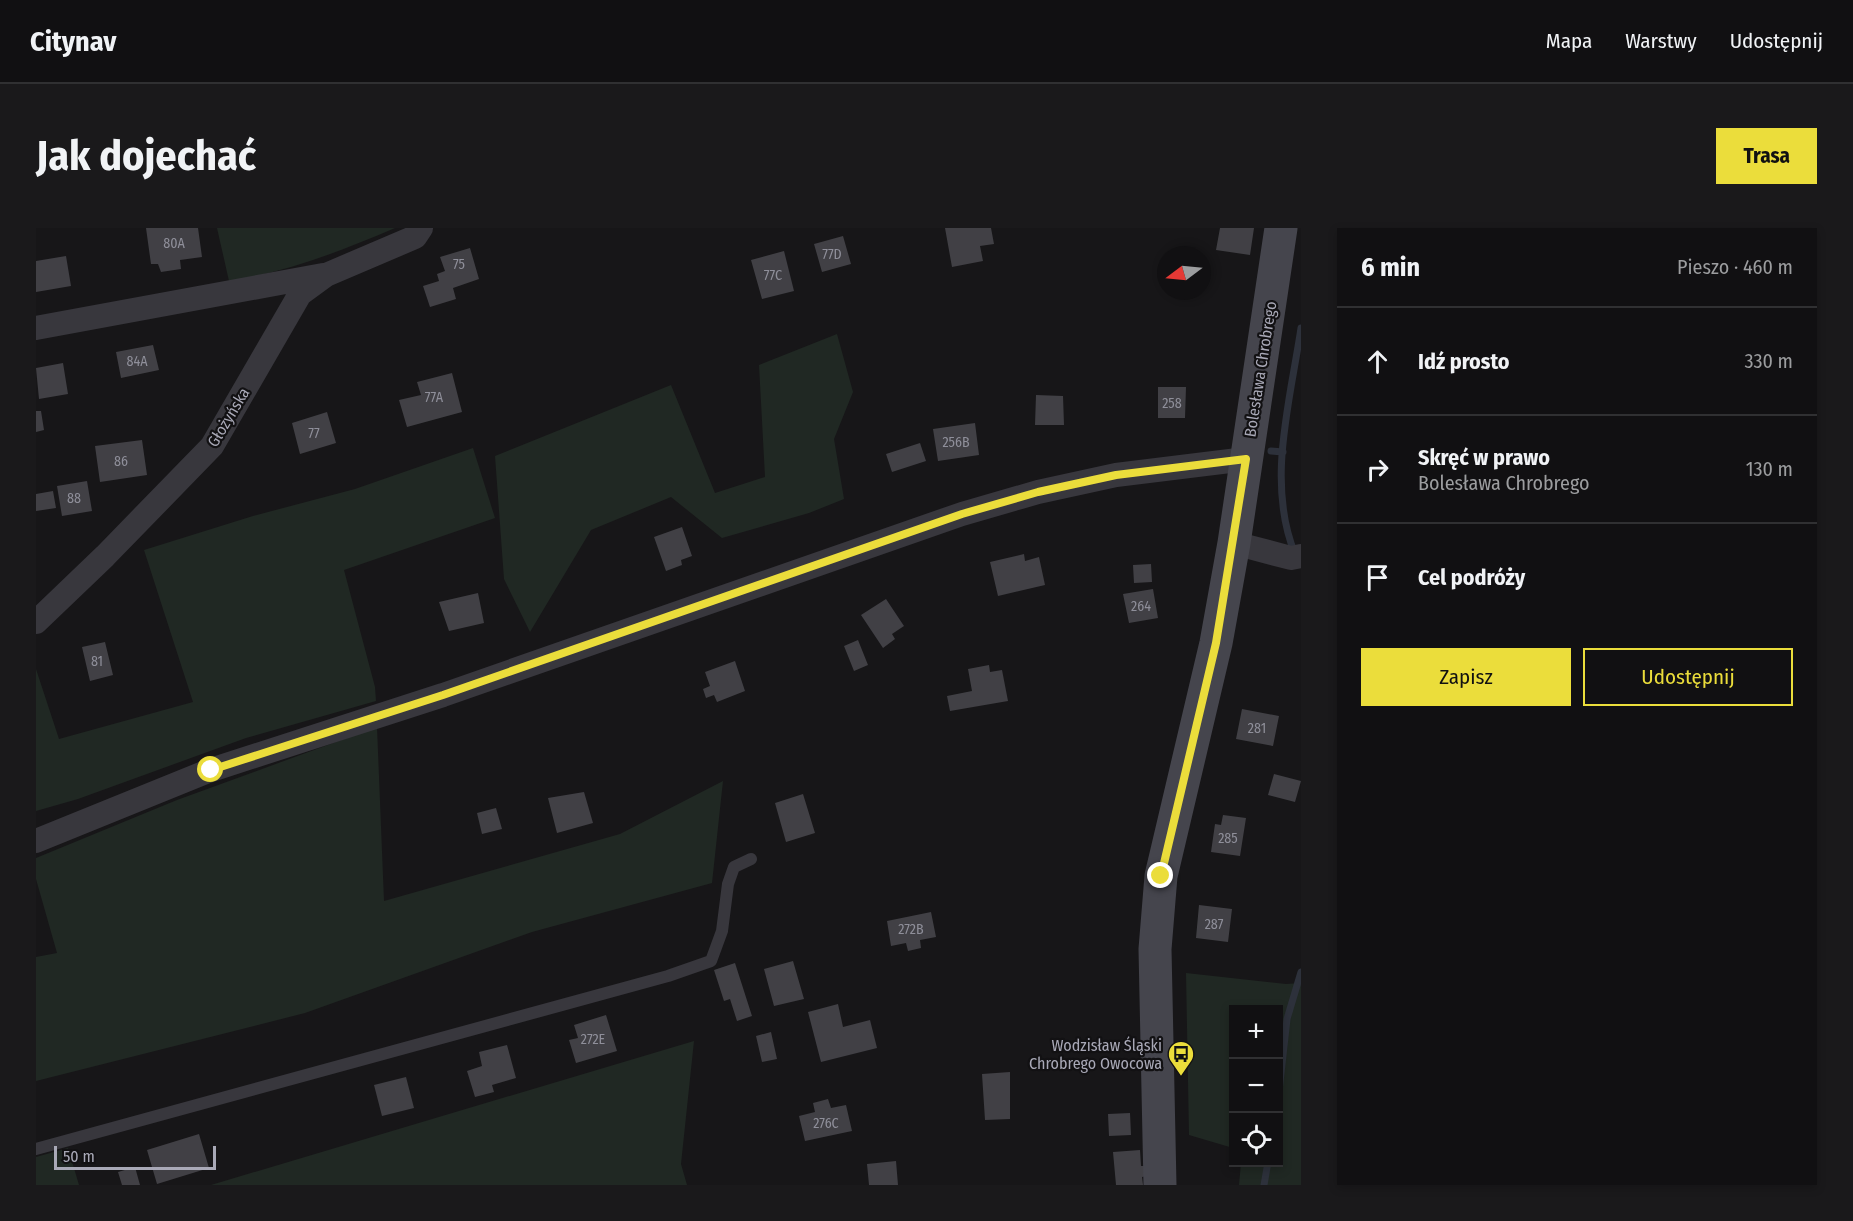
<!DOCTYPE html>
<html lang="pl">
<head>
<meta charset="utf-8">
<style>
  :root { --surface:#111012; --page:#1a191b; --text:#f1f3f6; --muted:#9c9d9f; --line:#303032; --accent:#ebdd3b }
  body { margin:0; font-family:"Fira Sans Condensed",sans-serif; background:var(--page); color:var(--text) }
  .controls { position:absolute; right:18px; bottom:18px; display:grid; overflow:hidden; border-radius:0px; box-shadow:0 3px 9px #0003 }
  .controls button { width:54px; height:54px; display:grid; place-items:center; padding:0; border:0; border-bottom:2px solid var(--line); background:var(--surface); color:var(--text); font:30px sans-serif }
  .compass { position:absolute; left:1121px; top:18px; width:54px; height:54px; border-radius:50%; background:var(--surface); box-shadow:0 3px 9px #0003; rotate:254deg }
  .scale { position:absolute; left:18px; bottom:15px; width:162px; box-sizing:border-box; padding-left:6px; border:3px solid #a9a9b7; border-top:0; font-size:16px; line-height:21px; white-space:nowrap; color:#a9a9b7; -webkit-text-stroke:4px #121113; paint-order:stroke }
  .stop { position:absolute; width:18px; height:18px; margin:-14px; border:4px solid #ebdd3b; border-radius:50%; background:#fff }
  .stop.end { background:#ebdd3b; border-color:#fff; box-shadow:0 2px 6px #0008 }
  .list { margin:0; padding:0; list-style:none }
  h2 { display:flex; justify-content:space-between; align-items:center; height:78px; margin:0; padding:0 24px; font-size:26px }
  h2 small { font-size:20px; font-weight:400; color:var(--muted) }
  .list li { display:grid; grid-template-columns:39px 1fr auto; gap:18px; align-items:center; box-sizing:border-box; height:108px; padding:0 24px; border-top:2px solid var(--line) }
  .list b { display:block; font-size:22px; white-space:nowrap }
  .list p { margin:0; font-size:20px; white-space:nowrap; color:var(--muted) }
  .list em { font-size:20px; font-style:normal; color:var(--muted) }
  .actions { display:flex; gap:12px; padding:18px 24px }
  .actions a { flex:1; padding:14px 0; border:2px solid var(--accent); border-radius:0px; text-align:center; font-size:21px; color:var(--accent) }
  .actions .main { background:var(--accent); color:#111 }
  .icon { flex:none; width:33px; height:33px; fill:none; stroke:currentColor; stroke-width:2; stroke-linecap:round; stroke-linejoin:round }
  .map { position:relative; flex:none; width:1265px; height:957px; overflow:hidden; border-radius:0px }
  header { display:flex; align-items:center; gap:36px; box-sizing:border-box; height:84px; padding:0 30px; background:var(--surface); border-bottom:2px solid var(--line) }
  header strong { font-size:28px }
  nav { display:flex; gap:33px; margin-inline-start:auto; font-size:21px }
  .intro { display:flex; align-items:center; justify-content:space-between; box-sizing:border-box; height:144px; padding:0 36px }
  h1 { margin:0; font-size:42px }
  .button { padding:15px 27px; border-radius:0px; background:var(--accent); color:#111; font-size:21px; font-weight:700 }
  main { display:flex; gap:36px; padding:0 36px }
  aside { flex:1; background:var(--surface); border-radius:0px; box-shadow:0 3px 9px #0003 }
  .map>svg:first-child { display:block }
</style>
</head>
<body>
<header>
<strong>Citynav</strong>
<nav><a>Mapa</a><a>Warstwy</a><a>Udostępnij</a></nav>
</header>
<div class="intro"><h1>Jak dojechać</h1><a class="button">Trasa</a></div>
<main>
<div class="map">
<svg width="1265" height="957" viewBox="0 0 1265 957">
  <rect width="100%" height="100%" fill="#171618"/>
  <path fill="#202823" d="M181 0H359C305 23 252 44 193 53Z
    M801 106 817 164 798 211 808 271 773 285 686 310 635 269 555 302 494 404 468 351 459 228 635 157 679 265 729 249 723 137Z
    M437 220 459 290 308 342 339 459 340 473 210 510 42 571 0 583V441L23 511 157 474 108 322 217 288 319 261Z
    M341 499 348 673 584 606 687 553 676 655 496 704 269 785 0 853V729L21 725 0 651V630L141 572Z
    M1150 745 1250 756 1265 755V957H1203L1205 935 1242 934V782H1198L1197 920 1153 907Z
    M658 813 645 936 651 957H175Z
    M32 920 43 957H0V929Z"/>
  <g fill="none" stroke-linecap="round" stroke-linejoin="round">
    <path stroke="#2d313b" stroke-width="7" d="M1235 223 1247 224
      M1259 326C1230 255 1254 174 1265 100
      M1242 872 1251 791 1265 744
      M1228 957 1232 934"/>
  </g>
  <path fill="#414045" d="M110 0H162L166 29 144 32 145 41 125 44 122 36H115Z
    M909 0H955L958 16 944 18 947 33 916 39Z
    M1184 0H1218L1214 27 1180 22Z
    M807 8 815 36 786 44 778 16Z
    M434 20 443 51 417 60 420 71 394 79 387 58 403 53 401 46 409 43 404 29Z
    M748 23 758 63 726 71 715 32Z
    M30 28 35 58 0 64V33Z
    M117 117 123 142 85 150 80 124Z
    M27 135 32 166 3 171 0 140Z
    M416 145 426 184 371 199 363 172 385 167 381 154Z
    M1122 159H1150L1149 190H1122Z
    M1000 167 1027 168 1028 197H999Z
    M0 183H5L8 202 0 204Z
    M291 184 300 215 264 226 256 195Z
    M939 195 943 227 902 233 897 201Z
    M106 212 111 247 64 254 59 218Z
    M884 215 890 233 856 244 850 226Z
    M51 253 56 283 26 288 21 258Z
    M17 263 20 280 0 283V266Z
    M646 299 656 328 645 332 646 337 630 343 618 309Z
    M988 326 989 333 1003 329 1009 357 962 368 954 334Z
    M1115 336 1116 354 1098 355 1097 337Z
    M1117 361 1122 390 1093 395 1087 366Z
    M442 365 448 395 413 403 403 374Z
    M850 371 868 398 856 406 859 411 847 420 825 387Z
    M822 412 832 437 818 443 808 418Z
    M69 414 77 447 54 453 46 419Z
    M699 433 709 463 681 474 678 467 670 470 667 461 674 458 669 444Z
    M953 437 954 444 966 442 972 473 914 483 911 468 936 463 932 441Z
    M1206 481 1243 488 1237 518 1200 511Z
    M1238 546 1265 553 1259 574 1232 567Z
    M548 564 557 595 521 605 512 570Z
    M767 566 779 605 750 614 739 575Z
    M460 580 466 601 446 606 441 585Z
    M1187 587 1210 590 1204 628 1175 624 1179 596 1185 597Z
    M1163 677 1196 681 1192 714 1160 710Z
    M895 684 900 709 884 712 885 720 872 723 870 715 855 718 851 693Z
    M757 733 768 771 738 778 728 741Z
    M699 735 716 788 701 793 694 771 688 773 678 742Z
    M802 776 807 799 834 792 841 820 785 834 772 784Z
    M570 787 581 823 540 835 533 812 542 810 538 797Z
    M735 804 741 831 726 834 720 808Z
    M471 817 480 850 456 857 458 864 439 869 431 843 446 838 443 824Z
    M974 844V891L949 892 946 846Z
    M370 849 378 880 346 888 338 857Z
    M792 871 795 880 810 877 816 903 769 913 763 888 779 884 777 875Z
    M1094 885 1095 907 1073 908 1072 886Z
    M163 906 173 940 121 956 111 922Z
    M1104 922 1105 938H1111V948L1106 949 1107 957H1080L1077 924Z
    M860 933 862 957H833L831 936Z
    M99 939 104 957H86L82 944Z"/>
  <g fill="none" stroke-linecap="round" stroke-linejoin="round">
    <path stroke="#38373d" stroke-width="12" d="M0 921 632 748 675 733 686 703 692 656 698 639 715 631"/>
    <path stroke="#38373d" stroke-width="24" d="M0 100 287 47
      M1198 315 1255 330 1265 328
      M0 394 69 328 176 218 264 66 290 47 379 9 385 0
      M0 613 175 542 407 467 926 286 1002 264 1080 247 1210 231"/>
    <path stroke="#45454d" stroke-width="33" d="M1124 957 1119 721 1125 648 1180 415 1198 315 1245 0"/>
  </g>
  <g fill="none" stroke-linecap="round" stroke-linejoin="round">
    <path stroke="#ebdd3b" stroke-width="8" d="M175 542 407 467 926 286 1002 264 1080 247 1210 231 1180 415 1125 648"/>
  </g>
  <defs>
    <g id="bus-pin" transform="scale(1.35)"><path d="M0 17L-7.5 6A9.5 9.5 0 1 1 7.5 6Z" fill="#ebdd3b" stroke="#121113"/><path d="M-5-6H5V4H4V6H2V4H-2V6H-4V4H-5ZM-3.5-4V0h7V-4ZM-3.5 1.2v1.5H-2V1.2ZM2 1.2v1.5H3.5V1.2Z" fill="#111"/></g>
  </defs>
  <g fill-rule="evenodd">
    <use href="#bus-pin" x="1145" y="826"/>
  </g>
  <g text-anchor="middle" stroke-width="4.5" stroke-linejoin="round" paint-order="stroke">
    <g font-size="14" fill="#8f8f9a">
      <text x="138" y="20">80A</text>
      <text x="796" y="31">77D</text>
      <text x="423" y="41">75</text>
      <text x="737" y="52">77C</text>
      <text x="101" y="138">84A</text>
      <text x="398" y="174">77A</text>
      <text x="1136" y="180">258</text>
      <text x="278" y="210">77</text>
      <text x="920" y="219">256B</text>
      <text x="85" y="238">86</text>
      <text x="38" y="275">88</text>
      <text x="1105" y="383">264</text>
      <text x="61" y="438">81</text>
      <text x="1221" y="505">281</text>
      <text x="1192" y="615">285</text>
      <text x="1178" y="701">287</text>
      <text x="875" y="706">272B</text>
      <text x="557" y="816">272E</text>
      <text x="790" y="900">276C</text>
    </g>
    <g font-size="16" fill="#a9a9b7" stroke="#121113">
      <text transform="translate(1224 141) rotate(-81)" y="6">Bolesława Chrobrego</text>
      <text transform="translate(192 189) rotate(-59)" y="6">Głożyńska</text>
    </g>
    <g font-size="16" fill="#a9a9b7" stroke="#121113" text-anchor="end">
      <text x="1126" y="823">Wodzisław Śląski<tspan x="1126" dy="18">Chrobrego Owocowa</tspan></text>
    </g>
  </g>
</svg>
<div class="controls">
<button>+</button>
<button>−</button>
<button><svg class="icon" aria-label="locate" viewBox="0 0 24 24"><circle cx="12" cy="12" r="6"/><path d="M12 2v4M12 18v4M2 12h4M18 12h4"/></svg></button>
</div>
<svg class="compass" viewBox="-18 -18 36 36"><path d="M0-13l5 13h-10z" fill="#e53935"/><path d="M0 13l5-13h-10z" fill="#9c9d9f"/></svg>
<div class="scale">50 m</div>
<div class="stop" style="left:175px;top:542px"></div>
<div class="stop end" style="left:1125px;top:648px"></div>
</div>
<aside>
<h2>6 min<small>Pieszo · 460 m</small></h2>
<ul class="list">
<li><svg class="icon" aria-label="ahead" viewBox="0 0 24 24"><path d="M12 20V5M6 11l6-6 6 6"/></svg><div><b>Idź prosto</b></div><em>330 m</em></li>
<li><svg class="icon" aria-label="right" viewBox="0 0 24 24"><path d="M7 20v-9h11M14 6l5 5-5 5"/></svg><div><b>Skręć w prawo</b><p>Bolesława Chrobrego</p></div><em>130 m</em></li>
<li><svg class="icon" aria-label="arrive" viewBox="0 0 24 24"><path d="M6 21V4h12l-3 4 3 4H6"/></svg><div><b>Cel podróży</b></div></li>
</ul>
<div class="actions"><a class="main">Zapisz</a><a>Udostępnij</a></div>
</aside>
</main>
</body>
</html>
